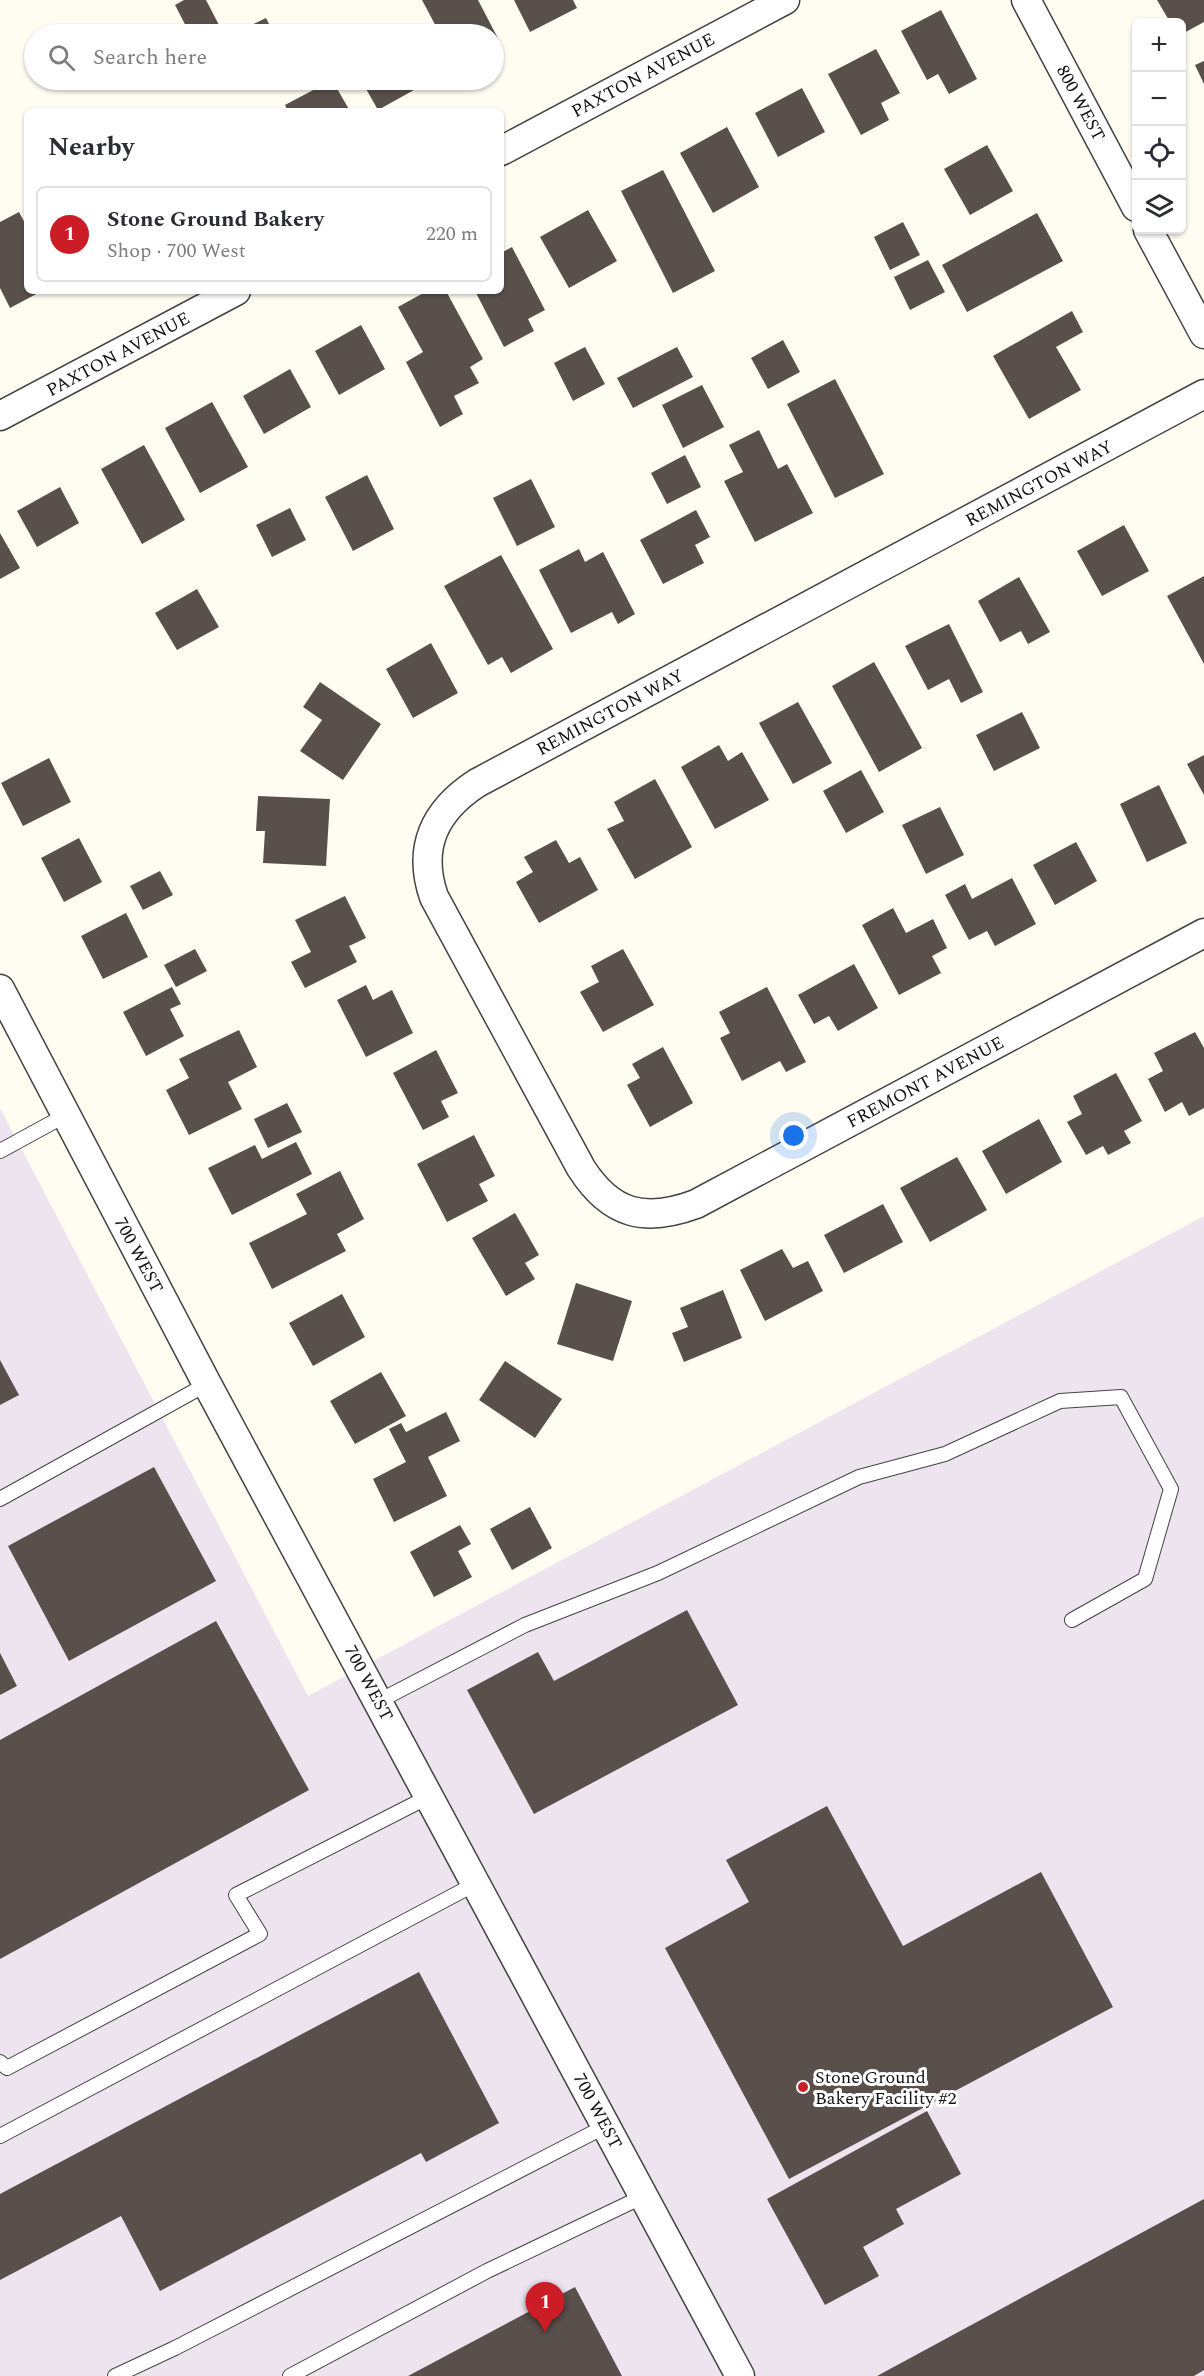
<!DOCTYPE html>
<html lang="en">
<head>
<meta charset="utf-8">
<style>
  :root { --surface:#fff; --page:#f7f7f7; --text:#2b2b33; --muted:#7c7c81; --line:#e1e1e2; --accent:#cc1c25 }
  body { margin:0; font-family:Spectral,serif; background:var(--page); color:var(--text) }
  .controls { position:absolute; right:18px; top:18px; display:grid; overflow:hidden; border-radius:9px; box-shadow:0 2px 4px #0004 }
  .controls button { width:54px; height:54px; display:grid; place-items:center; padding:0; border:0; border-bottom:2px solid var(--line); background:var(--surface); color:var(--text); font:30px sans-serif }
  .you { position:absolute; left:794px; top:1136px; width:21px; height:21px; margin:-15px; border:4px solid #fff; border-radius:50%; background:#1a73e8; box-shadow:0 0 0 9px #1a73e833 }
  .badge { display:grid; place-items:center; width:39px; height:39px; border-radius:50%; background:var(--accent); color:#fff; font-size:20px; font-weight:700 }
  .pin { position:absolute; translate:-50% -50px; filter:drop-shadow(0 2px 3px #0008) }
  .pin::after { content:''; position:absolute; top:32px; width:21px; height:18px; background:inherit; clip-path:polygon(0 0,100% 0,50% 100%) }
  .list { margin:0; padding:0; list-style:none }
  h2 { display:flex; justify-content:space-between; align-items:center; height:78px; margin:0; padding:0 24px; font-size:26px }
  h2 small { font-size:20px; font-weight:400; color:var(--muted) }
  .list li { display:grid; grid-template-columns:39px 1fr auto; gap:18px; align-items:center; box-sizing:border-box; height:96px; margin:0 12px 12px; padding:0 12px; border:2px solid var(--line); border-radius:9px }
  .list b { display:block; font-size:22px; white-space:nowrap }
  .list p { margin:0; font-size:20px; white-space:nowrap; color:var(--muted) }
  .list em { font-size:20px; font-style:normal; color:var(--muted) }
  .icon { flex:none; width:33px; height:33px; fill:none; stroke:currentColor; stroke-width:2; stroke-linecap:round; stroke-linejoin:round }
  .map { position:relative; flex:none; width:1204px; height:2376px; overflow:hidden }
  .search { position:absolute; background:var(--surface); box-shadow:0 2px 4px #0004; left:24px; top:24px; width:480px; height:66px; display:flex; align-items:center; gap:15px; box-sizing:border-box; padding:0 21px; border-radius:33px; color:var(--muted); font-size:22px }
  .panel { position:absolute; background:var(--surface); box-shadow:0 2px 4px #0004; left:24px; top:108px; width:480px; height:186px; border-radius:9px }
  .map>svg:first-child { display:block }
</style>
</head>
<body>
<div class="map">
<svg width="1204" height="2376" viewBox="0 0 1204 2376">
  <rect width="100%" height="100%" fill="#fffcf2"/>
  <path fill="#ede4ef" d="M0 1108 308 1696 1204 1216V2376H0Z"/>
  <path fill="#59504b" d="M184 0H206L219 25 200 34H190L175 5Z
    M422 0H478L502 46 494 50V34H440Z
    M514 0H573L577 8 530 32Z
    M1157 0H1204V22L1182 34V22H1170Z
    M941 10 977 79 949 94 938 74 927 80 901 31Z
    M266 18 274 34H233Z
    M390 26 395 34H374Z
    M876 49 900 93 881 103 889 120 861 135 828 74Z
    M1204 61V84L1195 65Z
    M332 80 350 111H288L285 105Z
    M361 80H420L423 85 378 110Z
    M802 88 825 132 778 157 755 113Z
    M727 127 759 187 713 213 680 153Z
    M987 145 1013 191 970 215 944 169Z
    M663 170 715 271 673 293 621 191Z
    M588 210 617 261 569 288 540 237Z
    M19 212 27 227V291H42L10 308 0 288V222Z
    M1037 213 1063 261 967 312 942 265Z
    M903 222 920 255 890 270 874 237Z
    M512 247 545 310 528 319 534 331 504 347 475 291H501V253Z
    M928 260 945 292 910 310 894 277Z
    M427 291H446L483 359 470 367 479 383 454 396 463 414 440 427 406 362 423 352 398 307Z
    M1072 311 1083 332 1056 347 1081 390 1029 419 993 356Z
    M361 325 385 369 339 395 315 351Z
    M783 340 800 372 768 389 751 358Z
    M585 347 605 384 573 401 554 363Z
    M677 347 693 377 633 408 617 378Z
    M290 369 311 407 264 434 243 396Z
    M835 379 884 474 835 498 787 404Z
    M702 385 724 427 683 448 662 405Z
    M212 402 248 467 200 493 165 428Z
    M759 430 778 469 787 464 813 513 755 542 724 481 743 472 729 445Z
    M144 445 185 520 142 544 101 469Z
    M685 455 701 487 667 504 651 473Z
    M367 475 394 529 353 551 325 497Z
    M531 479 555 527 517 546 493 498Z
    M60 487 79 523 37 547 17 511Z
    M290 508 306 540 272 557 256 525Z
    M696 510 710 537 695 545 704 563 663 584 640 540Z
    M1124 525 1149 571 1102 596 1077 551Z
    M0 533 20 568 0 579Z
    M579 549 585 562 603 552 635 614 618 624 612 612 571 633 539 570Z
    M501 555 553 649 511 673 502 657 488 665 444 586Z
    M1204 576V664L1167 596Z
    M1019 577 1050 632 1028 644 1021 631 1000 642 978 601Z
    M197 589 219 627 177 650 155 613Z
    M949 624 983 692 961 703 949 679 928 690 905 646Z
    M431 643 458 693 413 718 386 669Z
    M874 662 922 748 879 772 832 686Z
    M320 682 381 724 343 780 300 751 322 720 303 707Z
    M798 702 832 763 793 784 759 723Z
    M1022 712 1040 748 994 771 976 735Z
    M719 745 728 761 742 752 769 800 715 829 681 767Z
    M1204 755V795L1187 764Z
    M49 758 71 802 23 826 1 783Z
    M861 770 884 812 846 833 823 791Z
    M655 779 692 847 635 879 607 829 624 821 614 802Z
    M1159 785 1187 843 1147 862 1120 804Z
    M258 796 330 799 326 866 263 863 265 831H256Z
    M940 807 964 855 926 874 902 825Z
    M79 838 102 882 64 902 41 858Z
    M556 840 569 863 580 857 598 890 539 923 516 882 533 872 524 857Z
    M1076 842 1097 881 1055 905 1033 865Z
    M160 871 173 895 143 910 130 886Z
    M1012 878 1036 924 995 946 987 931 969 940 945 895 965 884 972 899Z
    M345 896 366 938 349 946 357 962 305 988 291 962 311 952 295 920Z
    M893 908 906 933 933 919 947 948 932 956 941 973 899 995 862 925Z
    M126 913 148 957 103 979 81 936Z
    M195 949 207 971 176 987 164 965Z
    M623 949 654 1005 603 1032 580 992 599 982 591 966Z
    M854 964 878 1008 838 1031 829 1016 814 1024 798 995Z
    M366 985 373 1000 392 990 413 1033 366 1057 337 1000Z
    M172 987 181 1004 170 1009 184 1036 146 1056 123 1012Z
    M767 987 806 1062 786 1072 780 1061 742 1081 720 1038 730 1033 719 1012Z
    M239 1030 257 1067 228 1082 242 1109 189 1135 166 1090 189 1078 179 1059Z
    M1195 1032 1204 1048V1108L1189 1116 1182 1102 1165 1112 1148 1079 1163 1071 1154 1053Z
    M663 1047 693 1103 650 1127 627 1085 640 1078 632 1064Z
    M436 1050 458 1093 441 1101 449 1117 423 1130 393 1073Z
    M1116 1073 1142 1121 1124 1131 1131 1143 1108 1155 1103 1146 1086 1155 1067 1122 1082 1114 1073 1096Z
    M287 1103 302 1132 268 1148 254 1119Z
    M1039 1119 1062 1162 1006 1194 982 1151Z
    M474 1135 495 1176 479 1184 488 1201 447 1222 417 1164Z
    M296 1142 312 1174 232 1215 208 1168 255 1145 262 1159Z
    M957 1157 987 1210 930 1242 900 1188Z
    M340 1171 364 1219 337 1234 346 1251 272 1289 249 1243 307 1214 296 1194Z
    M883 1204 903 1242 844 1273 824 1235Z
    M515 1213 539 1255 525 1263 535 1279 506 1296 472 1238Z
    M782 1249 793 1268 808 1261 823 1291 765 1321 740 1270Z
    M576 1283 632 1301 613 1361 557 1344Z
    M723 1290 742 1338 684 1362 672 1333 688 1327 680 1308Z
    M342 1294 365 1337 313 1366 289 1323Z
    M0 1360 19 1395 0 1405Z
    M505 1361 562 1399 535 1438 479 1400Z
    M381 1372 406 1416 355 1444 330 1401Z
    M446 1412 460 1441 428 1457 447 1496 394 1522 373 1479 406 1462 389 1429 401 1423 406 1432Z
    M154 1467 216 1581 69 1661 8 1546Z
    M530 1507 552 1548 512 1570 490 1529Z
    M460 1525 471 1544 458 1551 472 1577 434 1597 410 1552Z
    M687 1610 738 1705 534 1814 467 1690 538 1652 554 1681Z
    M216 1621 309 1790 0 1959V1740Z
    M0 1653 17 1686 0 1695Z
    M827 1806 903 1946 1041 1872 1113 2007 789 2179 665 1948 749 1902 726 1860Z
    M419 1972 499 2123 426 2162 421 2153 160 2291 121 2216 0 2280V2194Z
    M927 2111 961 2174 896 2209 904 2224 863 2247 879 2276 825 2305 767 2199Z
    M1204 2199V2370L1194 2376H877Z
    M575 2287 622 2376H408Z"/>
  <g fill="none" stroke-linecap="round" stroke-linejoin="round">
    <g stroke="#434343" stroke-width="16">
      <path id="lane" d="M0 1151 66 1115
        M0 1499 207 1384
        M379 1701 525 1625 658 1573 859 1477 945 1454 1060 1401 1121 1397 1171 1489 1145 1579 1072 1620
        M0 2062 7 2068 260 1934 236 1895 430 1796
        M0 2136 477 1883
        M115 2376 175 2348 606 2126
        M290 2376 487 2271 644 2196"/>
    </g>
    <g stroke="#434343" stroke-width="31">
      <path id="street" d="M1026 0 1136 207
        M501 151 785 0
        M1148 230 1204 334
        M1204 394 477 783C434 811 417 848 434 897L581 1168C611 1215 645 1223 696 1204L1204 933
        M0 416 236 291
        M0 989 207 1384 740 2376"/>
    </g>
    <use href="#lane" stroke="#fff" stroke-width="14"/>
    <use href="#street" stroke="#fff" stroke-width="28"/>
  </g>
  <circle fill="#cc1c25" stroke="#fff" stroke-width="2" cx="803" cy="2087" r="6"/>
  <g text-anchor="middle" stroke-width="6" stroke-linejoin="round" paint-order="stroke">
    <g font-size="18" fill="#101010" stroke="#fff">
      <text transform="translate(643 75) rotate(-28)" y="6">PAXTON AVENUE</text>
      <text transform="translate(1081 103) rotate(62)" y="6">800 WEST</text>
      <text transform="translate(118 354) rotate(-28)" y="6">PAXTON AVENUE</text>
      <text transform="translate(1039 483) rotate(-28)" y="6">REMINGTON WAY</text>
      <text transform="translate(610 712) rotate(-28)" y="6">REMINGTON WAY</text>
      <text transform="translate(925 1082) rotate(-28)" y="6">FREMONT AVENUE</text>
      <text transform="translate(139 1255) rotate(62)" y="6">700 WEST</text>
      <text transform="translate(369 1683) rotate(62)" y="6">700 WEST</text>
      <text transform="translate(598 2111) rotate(62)" y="6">700 WEST</text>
    </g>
    <g font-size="18" fill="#101010" stroke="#fff" text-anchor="start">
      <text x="815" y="2083">Stone Ground<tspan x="815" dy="21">Bakery Facility #2</tspan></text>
    </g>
  </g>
</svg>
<div class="controls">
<button>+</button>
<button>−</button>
<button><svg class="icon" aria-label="locate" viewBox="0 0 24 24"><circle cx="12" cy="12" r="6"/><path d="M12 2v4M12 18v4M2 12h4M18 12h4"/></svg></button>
<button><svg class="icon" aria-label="layers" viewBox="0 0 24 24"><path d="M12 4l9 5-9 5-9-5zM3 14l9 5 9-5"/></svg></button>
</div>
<div class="you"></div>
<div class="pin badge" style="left:545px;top:2332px">1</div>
<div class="search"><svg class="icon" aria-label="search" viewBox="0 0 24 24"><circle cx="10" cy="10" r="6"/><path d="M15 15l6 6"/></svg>Search here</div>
<section class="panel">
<h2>Nearby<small></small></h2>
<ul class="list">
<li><span class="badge">1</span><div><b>Stone Ground Bakery</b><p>Shop · 700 West</p></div><em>220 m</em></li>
</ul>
</section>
</div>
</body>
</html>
